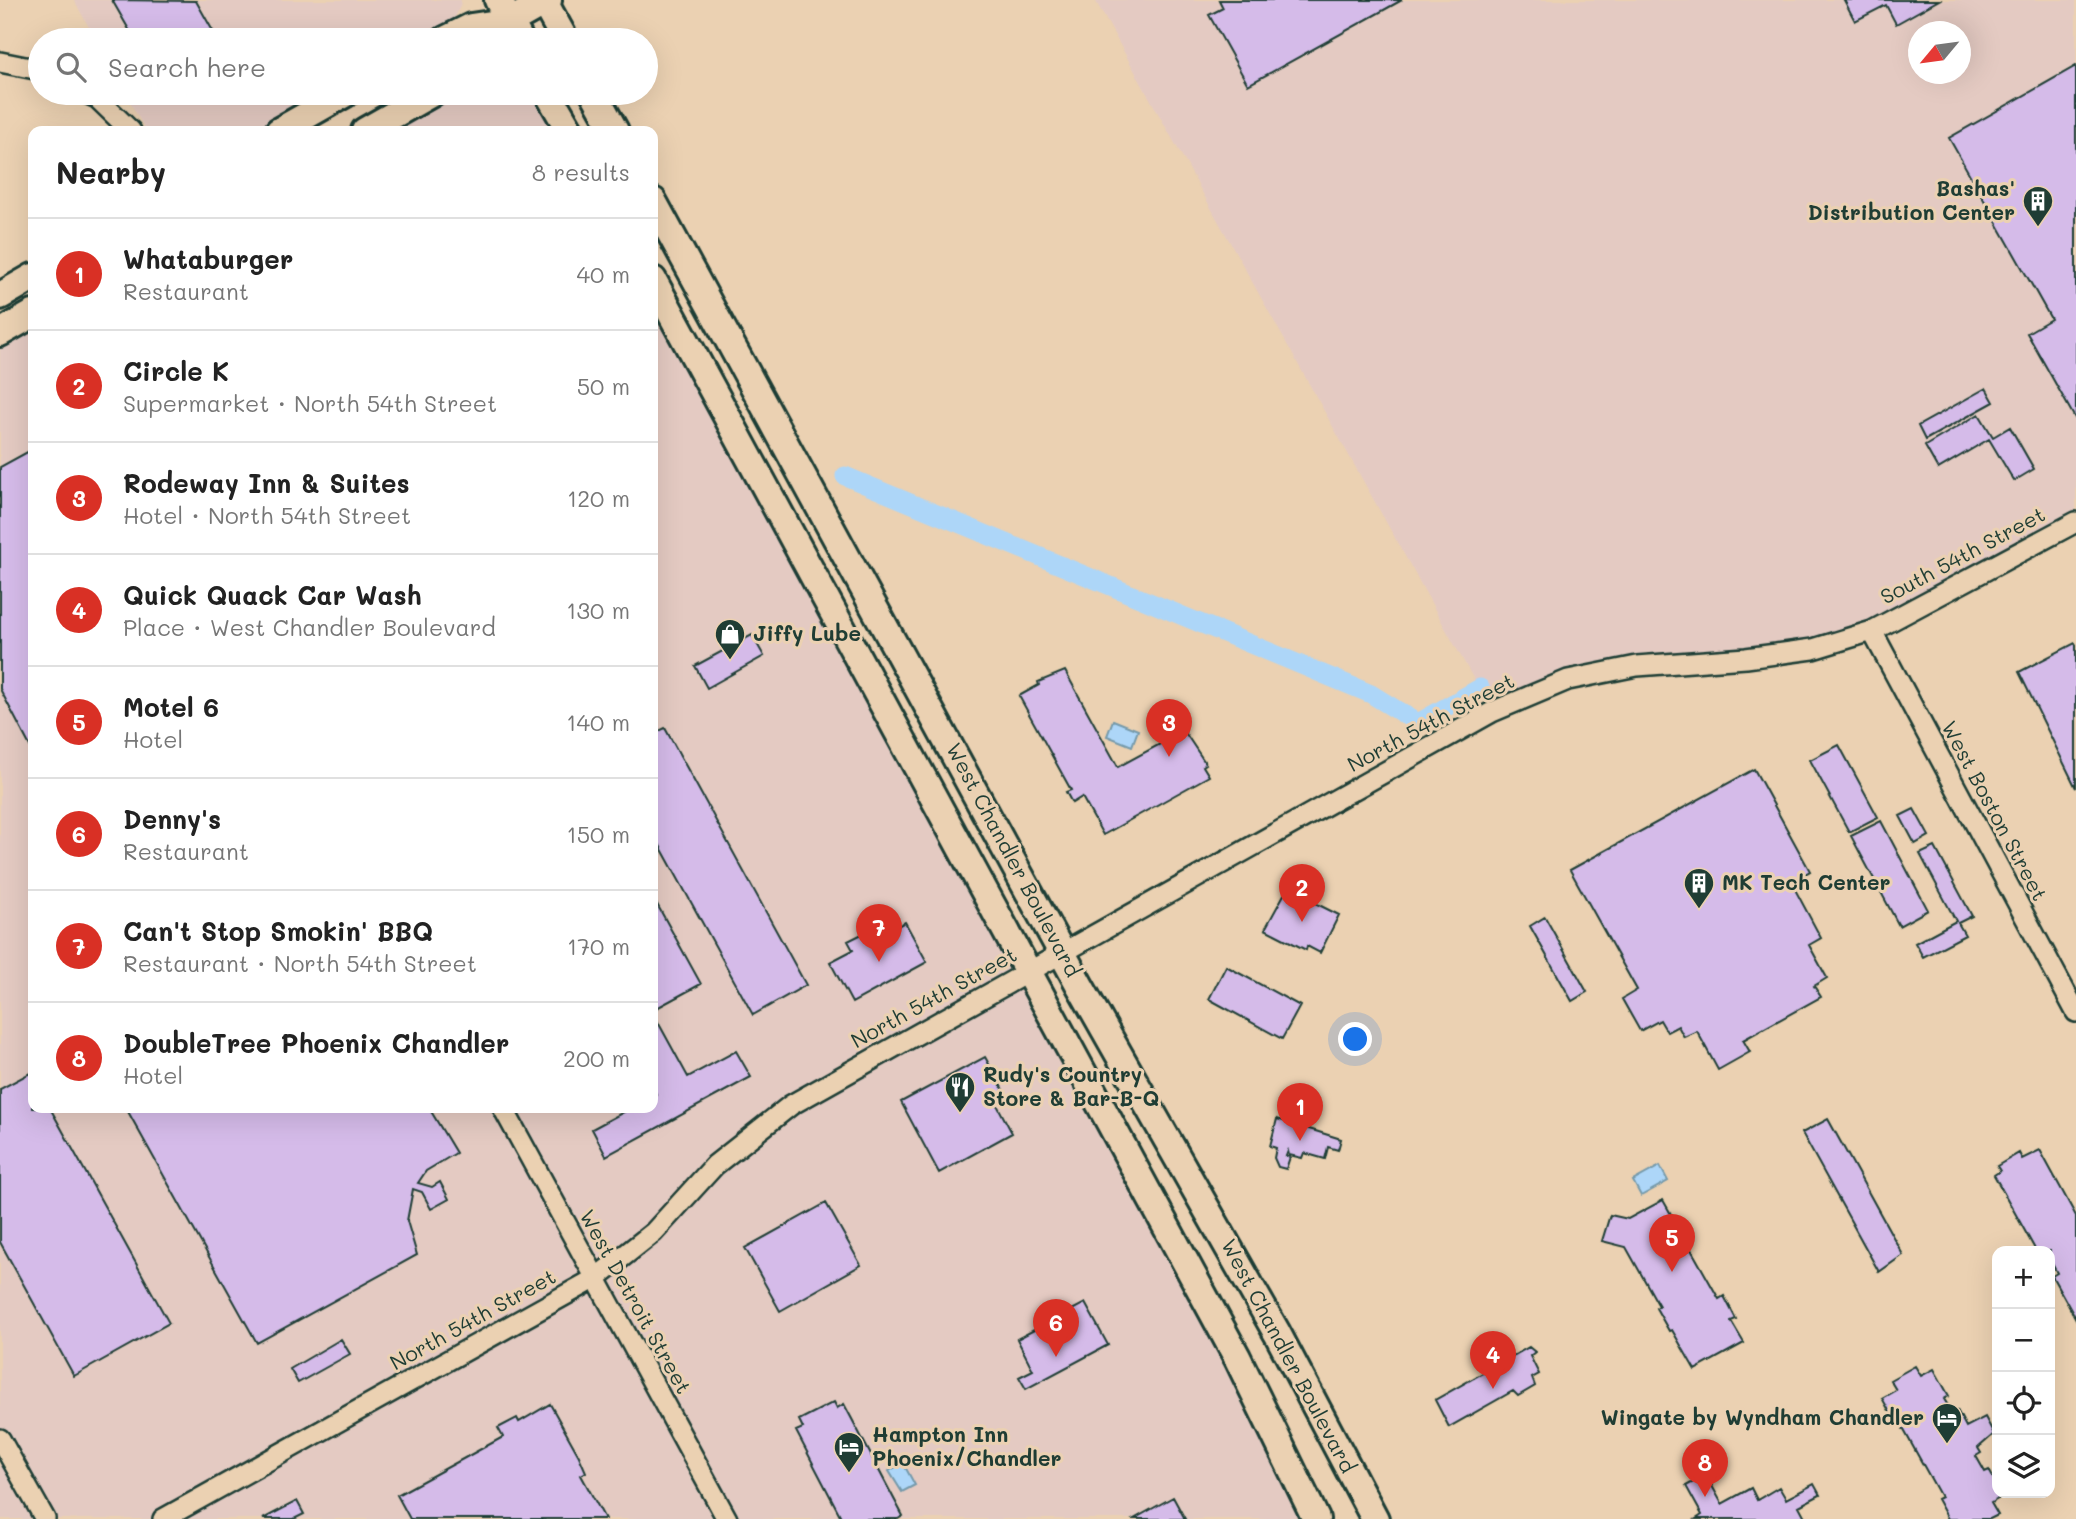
<!DOCTYPE html>
<html lang="en">
<head>
<meta charset="utf-8">
<style>
  :root { --surface:#fff; --page:#f6f6f6; --text:#222; --muted:#767676; --line:#e0e0e0; --accent:#d93025 }
  body { margin:0; font-family:Mali,sans-serif; background:var(--page); color:var(--text) }
  .controls { position:absolute; right:21px; bottom:21px; display:grid; overflow:hidden; border-radius:14px; box-shadow:0 7px 28px #0002 }
  .controls button { width:63px; height:63px; display:grid; place-items:center; padding:0; border:0; border-bottom:2px solid var(--line); background:var(--surface); color:var(--text); font:35px sans-serif }
  .compass { position:absolute; left:1908px; top:21px; width:63px; height:63px; border-radius:50%; background:var(--surface); box-shadow:0 7px 28px #0002; rotate:241deg }
  .you { position:absolute; left:1356px; top:1040px; width:24px; height:24px; margin:-18px; border:5px solid #fff; border-radius:50%; background:#1a73e8; box-shadow:0 0 0 10px #1a73e833 }
  .badge { display:grid; place-items:center; width:46px; height:46px; border-radius:50%; background:var(--accent); color:#fff; font-size:23px; font-weight:700 }
  .pin { position:absolute; translate:-50% -58px; filter:drop-shadow(0 2px 4px #0008) }
  .pin::after { content:''; position:absolute; top:37px; width:24px; height:21px; background:inherit; clip-path:polygon(0 0,100% 0,50% 100%) }
  .list { margin:0; padding:0; list-style:none }
  h2 { display:flex; justify-content:space-between; align-items:center; height:91px; margin:0; padding:0 28px; font-size:30px }
  h2 small { font-size:23px; font-weight:400; color:var(--muted) }
  .list li { display:grid; grid-template-columns:46px 1fr auto; gap:21px; align-items:center; box-sizing:border-box; height:112px; padding:0 28px; border-top:2px solid var(--line) }
  .list b { display:block; font-size:26px; white-space:nowrap }
  .list p { margin:0; font-size:23px; white-space:nowrap; color:var(--muted) }
  .list em { font-size:23px; font-style:normal; color:var(--muted) }
  .icon { flex:none; width:38px; height:38px; fill:none; stroke:currentColor; stroke-width:2; stroke-linecap:round; stroke-linejoin:round }
  .map { position:relative; flex:none; width:2076px; height:1519px; overflow:hidden }
  .search { position:absolute; background:var(--surface); box-shadow:0 7px 28px #0002; left:28px; top:28px; width:630px; height:77px; display:flex; align-items:center; gap:18px; box-sizing:border-box; padding:0 24px; border-radius:38px; color:var(--muted); font-size:26px }
  .panel { position:absolute; background:var(--surface); box-shadow:0 7px 28px #0002; left:28px; top:126px; width:630px; height:987px; border-radius:14px }
  .map>svg:first-child { display:block }
</style>
</head>
<body>
<div class="map">
<svg width="2076" height="1519" viewBox="0 0 2076 1519">
  <rect width="100%" height="100%" fill="#ebd1b2"/>
  <filter id="ink" filterUnits="userSpaceOnUse"><feTurbulence type="fractalNoise" baseFrequency=".0143" numOctaves="2"/><feDisplacementMap in="SourceGraphic" scale="14" xChannelSelector="R" yChannelSelector="G"/><feConvolveMatrix kernelMatrix="1 2 1 2 8 2 1 2 1" color-interpolation-filters="sRGB"/></filter>
  <g filter="url(#ink)">
    <path fill="#e4cac2" fill-rule="evenodd" d="M74 0H461V4L453 22 405 40H96Z
      M1095 0H2076V519L1872 631 1637 666 1492 712ZM1918 32H1960V74H1918Z
      M125 93H311L260 131H146Z
      M432 93H548L570 131H365Z
      M653 280 1317 1519H0V332L33 314V1108H653Z"/>
    <path fill="#add6f8" stroke="#7499aa" stroke-width="2" d="M1113 720 1138 730 1132 746 1107 736Z
      M1660 1166 1668 1181 1641 1196 1633 1181Z
      M903 1463 915 1485 902 1492 889 1471Z"/>
    <g fill="none" stroke-linecap="round" stroke-linejoin="round">
      <path stroke="#add6f8" stroke-width="19" d="M845 476 1371 694 1418 723 1480 688"/>
    </g>
    <path fill="#d5bbe9" stroke="#1f3d34" stroke-width="2" d="M112 0 196 1 218 40H135Z
      M1219 0H1402L1248 85 1209 15 1223 8Z
      M1844 0H1939L1896 24 1886 5 1855 21Z
      M2076 66V420L2027 333 2051 319 1949 138Z
      M1986 388 1994 402 1925 440 1918 426Z
      M1979 414 1993 437 2010 427 2034 469 2014 481 1989 439 1938 469 1925 446Z
      M33 449V752L0 689V467Z
      M752 635 764 656 707 688 695 666Z
      M2075 643 2076 645V788L2019 672Z
      M1065 671 1118 767 1184 731 1206 764 1203 766 1209 776 1103 835 1082 797 1072 803 1066 792 1071 790 1019 696 1039 685 1038 682Z
      M665 728 806 985 753 1015 653 833V734Z
      M1839 745 1878 817 1849 832 1810 760Z
      M1754 769 1810 871 1791 882 1821 938 1809 945 1827 978 1814 986 1821 997 1743 1040 1750 1052 1718 1070 1697 1031 1684 1037 1678 1026 1667 1032 1660 1020 1640 1031 1622 999 1637 990 1570 870Z
      M1914 809 1929 836 1915 844 1900 816Z
      M1881 821 1928 910 1899 926 1851 836Z
      M1935 847 1972 916 1958 923 1965 935 1923 957 1915 943 1956 921 1920 854Z
      M1287 889 1339 915 1320 953 1307 946 1306 950 1265 929Z
      M653 897 701 984 653 1010Z
      M1545 917 1587 992 1572 1001 1530 926Z
      M905 922 927 962 852 1003 830 962 853 950 848 941 868 931 873 939Z
      M1226 966 1300 1006 1282 1039 1209 999Z
      M653 1013 688 1077 736 1051 751 1077 606 1156 592 1129 631 1108H653V1096L656 1094 653 1088Z
      M985 1057 1006 1095 995 1101 1012 1133 939 1173 901 1102Z
      M30 1073 33 1078V1108H50L169 1323 74 1376 0 1242V1089Z
      M126 1108H429L456 1153 426 1171 418 1183 432 1187 440 1182 449 1199 431 1209 422 1192 413 1189 407 1221 417 1255 257 1343Z
      M1277 1119 1341 1139 1338 1150 1328 1147 1325 1159 1304 1153 1302 1158 1289 1155 1288 1151 1286 1156 1290 1157 1286 1169 1278 1167 1274 1158 1276 1148 1270 1146Z
      M1828 1119 1903 1255 1879 1272 1802 1133Z
      M2040 1150 2076 1216V1319L2052 1276 2057 1273 2050 1260V1251H2036L1994 1175 2000 1171 1997 1166 2019 1153 2022 1159Z
      M1663 1200 1676 1223 1681 1220 1693 1241 1688 1244 1719 1299 1724 1296 1736 1319 1731 1321 1744 1343 1695 1370 1672 1330 1669 1331 1656 1308 1659 1306 1626 1247 1602 1241 1610 1215 1628 1219Z
      M826 1203 861 1265 780 1311 745 1248Z
      M1085 1303 1108 1345 1026 1389 1019 1377 1033 1370 1017 1339Z
      M341 1339 350 1354 298 1383 290 1369Z
      M1529 1347 1535 1352 1530 1356 1539 1374 1532 1378 1535 1386 1518 1396 1513 1391 1449 1427 1435 1400Z
      M1915 1366 1921 1376 1934 1369 1949 1396 1944 1399 1952 1412 1957 1410 1966 1427 1985 1417 1994 1434 1978 1448 1981 1453 1976 1456 1985 1472 1989 1470 1997 1485V1493L2003 1496 1991 1503 1998 1515 1990 1519H1948L1937 1499 1941 1497 1900 1423 1897 1425 1882 1398 1896 1390 1890 1380Z
      M834 1402 837 1408 844 1404 903 1516 898 1519H842L796 1431 803 1428 799 1420Z
      M550 1404 579 1456 586 1472 581 1475 605 1519H410L397 1495 503 1437 498 1428 517 1418 519 1422Z
      M1706 1475 1722 1504 1751 1488 1757 1500 1779 1487 1786 1499 1814 1484 1820 1495 1799 1506 1806 1519H1696L1702 1515 1686 1486Z
      M1173 1497 1185 1519H1134Z
      M297 1501 304 1514 294 1519H263Z"/>
    <g fill="none" stroke-linecap="round" stroke-linejoin="round">
      <g stroke="#1f3d34" stroke-width="24">
        <path id="minor" d="M0 62 40 70
          M86 93 97 98 131 131
          M1872 631 2076 1012
          M503 1108 727 1519
          M0 1439 45 1519
          M163 1519 596 1278 654 1232 715 1165 791 1105 1492 712 1568 680 1637 666 1746 658 1813 649 1872 631 2076 522"/>
      </g>
      <g stroke="#1f3d34" stroke-width="32">
        <path id="secondary" d="M498 0 520 40
          M543 0 565 40
          M445 40 471 27 511 21 548 0
          M548 93 570 131
          M594 93 615 131
          M279 131 346 93
          M365 131 432 93
          M653 201 1080 986 1277 1333 1375 1519
          M653 280 1237 1357 1316 1519
          M0 296 33 277
          M0 333 33 314"/>
      </g>
      <use href="#minor" stroke="#ebd1b2" stroke-width="19"/>
      <use href="#secondary" stroke="#ebd1b2" stroke-width="26"/>
    </g>
  </g>
  <defs>
    <g id="building-pin" transform="scale(1.575)"><path d="M0 17L-7.5 6A9.5 9.5 0 1 1 7.5 6Z" fill="#1f3d34" stroke="#ebd1b2"/><path d="M-4-6H4V6H1V3H-1V6H-4ZM-2.5-4.3h1.7v1.8h-1.7ZM.8-4.3h1.7v1.8H.8ZM-2.5-1h1.7V.8h-1.7ZM.8-1h1.7V.8H.8Z" fill="#fff"/></g>
    <g id="shop-pin" transform="scale(1.575)"><path d="M0 17L-7.5 6A9.5 9.5 0 1 1 7.5 6Z" fill="#1f3d34" stroke="#ebd1b2"/><path d="M-5-2.5h2.3a2.7 3.5 0 0 1 5.4 0H5L5.5 6h-11ZM-1.5-2.5h3a1.5 2.3 0 0 0-3 0Z" fill="#fff"/></g>
    <g id="restaurant-pin" transform="scale(1.575)"><path d="M0 17L-7.5 6A9.5 9.5 0 1 1 7.5 6Z" fill="#1f3d34" stroke="#ebd1b2"/><path d="M-5-6h1v4h1v-4h1v4h1v-4h1v5L-1.5 .5V6h-2V.5L-5-1ZM5-6V6H3V1.5H1.5Q1.5-4 5-6Z" fill="#fff"/></g>
    <g id="hotel-pin" transform="scale(1.575)"><path d="M0 17L-7.5 6A9.5 9.5 0 1 1 7.5 6Z" fill="#1f3d34" stroke="#ebd1b2"/><path d="M-6-4.5h1.5V1H6V5H4.5V3h-9V5H-6ZM-4 0a1.8 1.8 0 1 1 3.6 0ZM.5 0V-2.5h3Q6-2.5 6 0Z" fill="#fff"/></g>
  </defs>
  <g fill-rule="evenodd">
    <use href="#building-pin" x="2038" y="201"/>
    <use href="#shop-pin" x="730" y="634"/>
    <use href="#building-pin" x="1699" y="883"/>
    <use href="#restaurant-pin" x="960" y="1087"/>
    <use href="#hotel-pin" x="1947" y="1418"/>
    <use href="#hotel-pin" x="849" y="1447"/>
  </g>
  <g text-anchor="middle" stroke-width="6" stroke-linejoin="round" paint-order="stroke">
    <g font-size="21" font-weight="bold" fill="#1f3d34" stroke="#ebd1b2" text-anchor="start">
      <text x="2015" y="196" text-anchor="end">Bashas'<tspan x="2015" dy="24">Distribution Center</tspan></text>
      <text x="753" y="641">Jiffy Lube</text>
      <text x="1722" y="890">MK Tech Center</text>
      <text x="983" y="1082">Rudy's Country<tspan x="983" dy="24">Store &amp; Bar-B-Q</tspan></text>
      <text x="1924" y="1425" text-anchor="end">Wingate by Wyndham Chandler</text>
      <text x="872" y="1442">Hampton Inn<tspan x="872" dy="24">Phoenix/Chandler</tspan></text>
    </g>
    <g font-size="21" fill="#1f3d34" stroke="#ebd1b2">
      <text transform="translate(1963 556) rotate(-28)" y="7">South 54th Street</text>
      <text transform="translate(1431 723) rotate(-28)" y="7">North 54th Street</text>
      <text transform="translate(1994 811) rotate(62)" y="7">West Boston Street</text>
      <text transform="translate(1013 860) rotate(62)" y="7">West Chandler Boulevard</text>
      <text transform="translate(934 998) rotate(-29)" y="7">North 54th Street</text>
      <text transform="translate(635 1302) rotate(61)" y="7">West Detroit Street</text>
      <text transform="translate(473 1320) rotate(-29)" y="7">North 54th Street</text>
      <text transform="translate(1288 1356) rotate(62)" y="7">West Chandler Boulevard</text>
    </g>
  </g>
</svg>
<div class="controls">
<button>+</button>
<button>−</button>
<button><svg class="icon" aria-label="locate" viewBox="0 0 24 24"><circle cx="12" cy="12" r="6"/><path d="M12 2v4M12 18v4M2 12h4M18 12h4"/></svg></button>
<button><svg class="icon" aria-label="layers" viewBox="0 0 24 24"><path d="M12 4l9 5-9 5-9-5zM3 14l9 5 9-5"/></svg></button>
</div>
<svg class="compass" viewBox="-18 -18 36 36"><path d="M0-13l5 13h-10z" fill="#e53935"/><path d="M0 13l5-13h-10z" fill="#767676"/></svg>
<div class="you"></div>
<div class="pin badge" style="left:1300px;top:1141px">1</div>
<div class="pin badge" style="left:1302px;top:922px">2</div>
<div class="pin badge" style="left:1169px;top:757px">3</div>
<div class="pin badge" style="left:1493px;top:1389px">4</div>
<div class="pin badge" style="left:1672px;top:1272px">5</div>
<div class="pin badge" style="left:1056px;top:1357px">6</div>
<div class="pin badge" style="left:879px;top:962px">7</div>
<div class="pin badge" style="left:1705px;top:1497px">8</div>
<div class="search"><svg class="icon" aria-label="search" viewBox="0 0 24 24"><circle cx="10" cy="10" r="6"/><path d="M15 15l6 6"/></svg>Search here</div>
<section class="panel">
<h2>Nearby<small>8 results</small></h2>
<ul class="list">
<li><span class="badge">1</span><div><b>Whataburger</b><p>Restaurant</p></div><em>40 m</em></li>
<li><span class="badge">2</span><div><b>Circle K</b><p>Supermarket · North 54th Street</p></div><em>50 m</em></li>
<li><span class="badge">3</span><div><b>Rodeway Inn &amp; Suites</b><p>Hotel · North 54th Street</p></div><em>120 m</em></li>
<li><span class="badge">4</span><div><b>Quick Quack Car Wash</b><p>Place · West Chandler Boulevard</p></div><em>130 m</em></li>
<li><span class="badge">5</span><div><b>Motel 6</b><p>Hotel</p></div><em>140 m</em></li>
<li><span class="badge">6</span><div><b>Denny's</b><p>Restaurant</p></div><em>150 m</em></li>
<li><span class="badge">7</span><div><b>Can't Stop Smokin' BBQ</b><p>Restaurant · North 54th Street</p></div><em>170 m</em></li>
<li><span class="badge">8</span><div><b>DoubleTree Phoenix Chandler</b><p>Hotel</p></div><em>200 m</em></li>
</ul>
</section>
</div>
</body>
</html>
